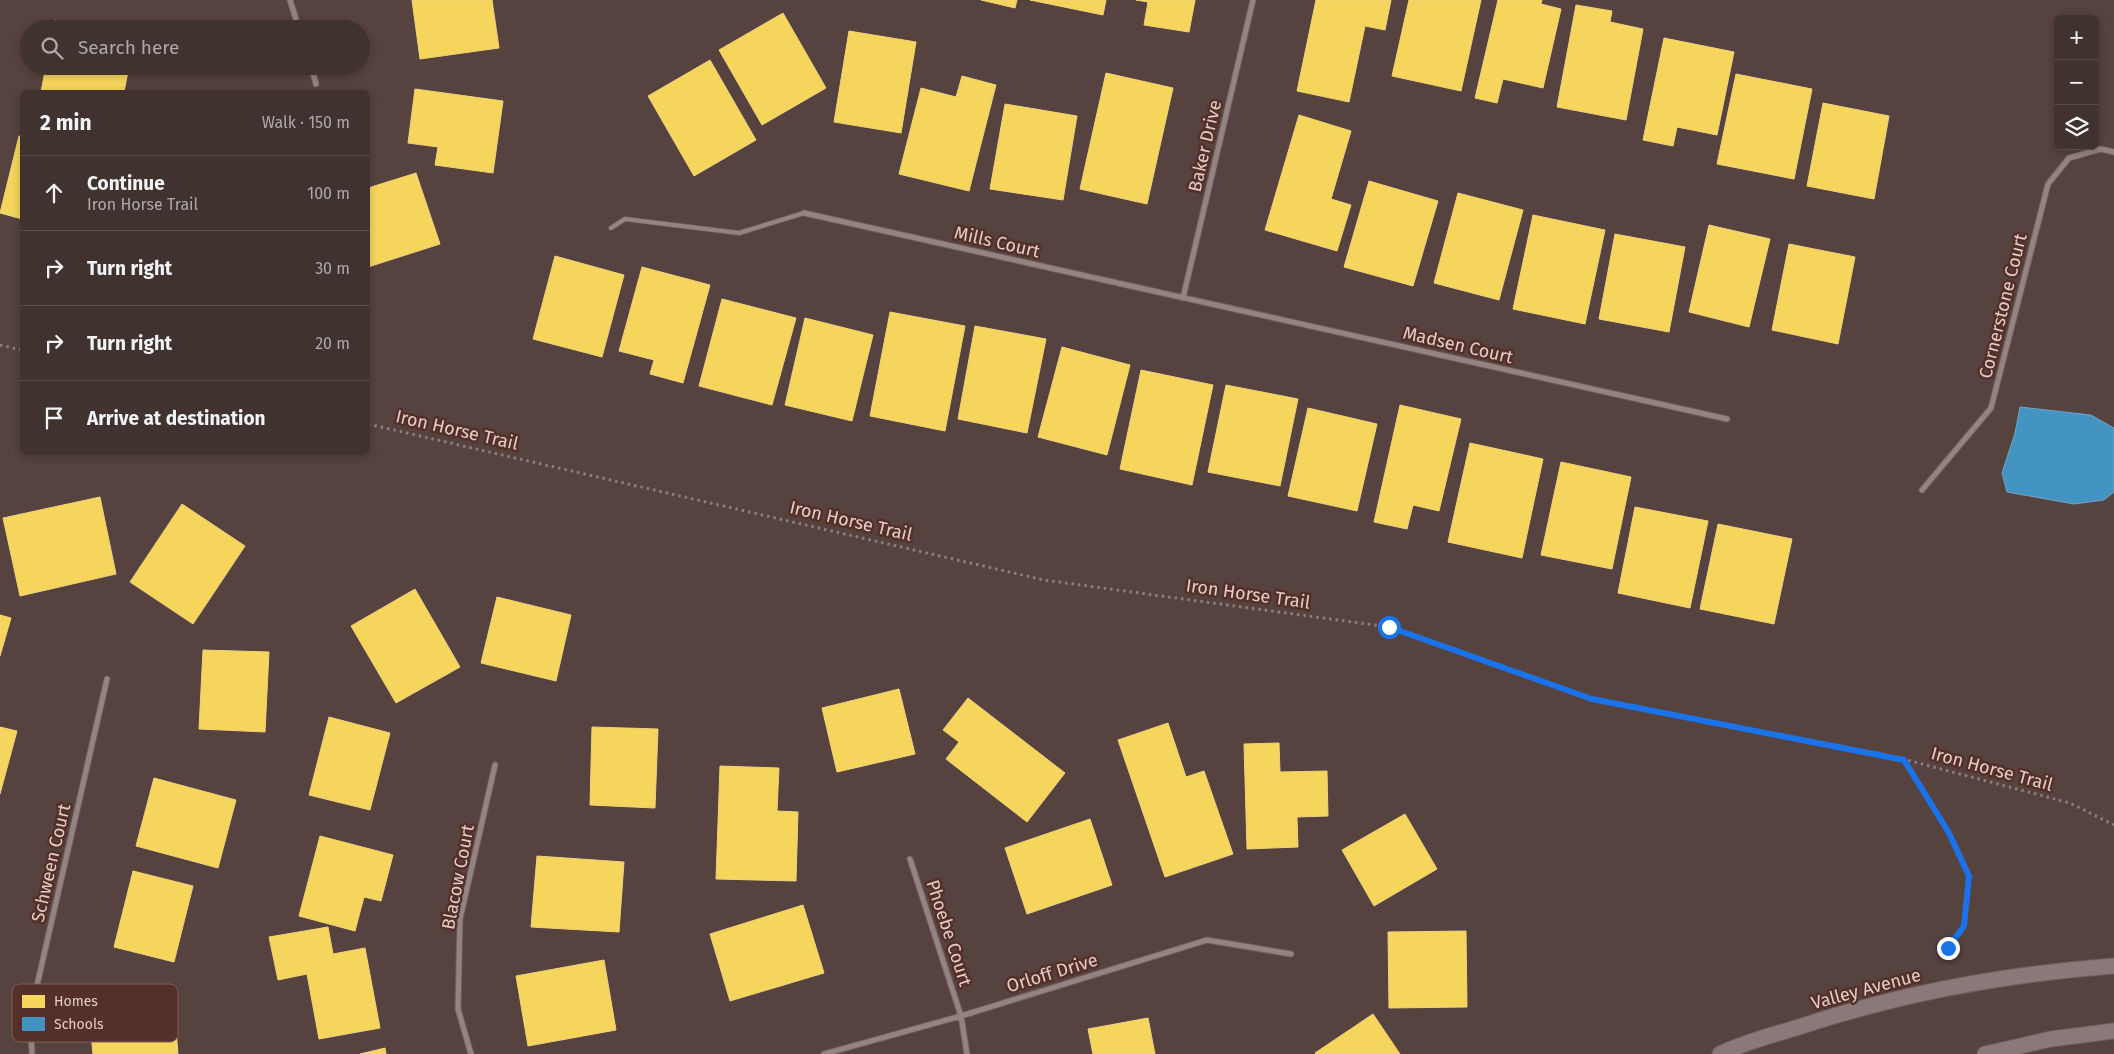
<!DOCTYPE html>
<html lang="en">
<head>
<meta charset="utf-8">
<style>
  :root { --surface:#40322e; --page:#4b3e3a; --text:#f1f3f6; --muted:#aeaaaa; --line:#594d4a }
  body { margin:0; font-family:"Fira Sans",sans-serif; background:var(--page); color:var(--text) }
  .controls { position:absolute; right:15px; top:15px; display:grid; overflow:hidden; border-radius:8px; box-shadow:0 2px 8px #0003 }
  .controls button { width:45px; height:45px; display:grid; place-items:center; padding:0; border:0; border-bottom:1px solid var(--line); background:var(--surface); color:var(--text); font:25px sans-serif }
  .stop { position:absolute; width:15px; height:15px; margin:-11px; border:4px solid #1a73e8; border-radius:50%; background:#fff }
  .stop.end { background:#1a73e8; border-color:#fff; box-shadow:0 1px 5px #0008 }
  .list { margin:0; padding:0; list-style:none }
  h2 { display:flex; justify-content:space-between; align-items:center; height:65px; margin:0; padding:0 20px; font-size:21px }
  h2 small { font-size:16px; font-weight:400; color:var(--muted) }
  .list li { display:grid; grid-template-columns:32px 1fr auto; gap:15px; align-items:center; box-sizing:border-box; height:75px; padding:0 20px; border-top:1px solid var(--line) }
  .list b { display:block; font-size:19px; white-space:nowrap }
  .list p { margin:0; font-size:16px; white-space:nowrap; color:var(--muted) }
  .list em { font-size:16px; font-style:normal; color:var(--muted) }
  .icon { flex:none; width:28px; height:28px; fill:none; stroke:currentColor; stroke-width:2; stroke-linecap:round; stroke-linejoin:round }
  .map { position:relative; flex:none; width:2114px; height:1054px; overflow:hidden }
  .search { position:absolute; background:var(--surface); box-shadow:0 2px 8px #0003; left:20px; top:20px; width:350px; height:55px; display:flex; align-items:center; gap:12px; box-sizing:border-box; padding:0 18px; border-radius:28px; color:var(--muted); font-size:19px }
  .panel { position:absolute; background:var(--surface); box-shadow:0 2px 8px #0003; left:20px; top:90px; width:350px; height:365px; border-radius:8px }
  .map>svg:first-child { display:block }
</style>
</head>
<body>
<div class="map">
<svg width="2114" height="1054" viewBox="0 0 2114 1054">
  <rect width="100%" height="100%" fill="#56423e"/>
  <path fill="#f6d55c" stroke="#f0d27c" d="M412 0H492L499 48 420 59Z
    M981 0H1017L1015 8Z
    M1030 0H1106L1103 15Z
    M1136 0H1195L1189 32 1144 25 1148 2Z
    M1316 0H1391L1385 30 1365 26 1349 102 1297 91Z
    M1409 0H1481L1461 91 1392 76Z
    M1498 0H1542L1541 4 1561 9 1543 88 1503 79 1497 103 1475 98Z
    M1576 5 1612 11 1610 22 1643 29 1626 120 1557 107Z
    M783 13 826 88 762 125 719 50Z
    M55 20 100 29H53Z
    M849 31 916 42 901 133 834 122Z
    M1664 38 1734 52 1717 135 1677 127 1673 146 1643 140Z
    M710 60 756 140 694 176 648 96Z
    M46 66H129L124 92H41Z
    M1106 73 1173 88 1147 204 1080 189Z
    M1736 74 1812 89 1794 179 1717 164Z
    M962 76 996 85 969 191 899 174 921 88 956 97Z
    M415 89 503 101 493 173 435 165 438 147 408 143Z
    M1823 103 1889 116 1874 199 1807 186Z
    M1005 104 1077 116 1063 200 990 189Z
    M1299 115 1351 131 1331 199 1351 205 1337 251 1265 230Z
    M19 136H22V219L0 213Z
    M416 173 440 244 368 267V188Z
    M1369 181 1438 201 1413 286 1344 267Z
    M1458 193 1523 210 1499 300 1434 283Z
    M1533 215 1605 230 1585 324 1513 309Z
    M1709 225 1770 239 1749 327 1689 312Z
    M1615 234 1685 247 1669 332 1599 319Z
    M1789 244 1855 257 1838 344 1772 330Z
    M555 256 624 275 602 357 533 339Z
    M642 267 710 285 683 383 650 374 654 360 619 351Z
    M722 299 796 318 772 405 699 386Z
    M890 312 965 326 945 431 870 416Z
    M805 318 873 335 852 421 785 405Z
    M975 326 1046 339 1027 433 958 419Z
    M1062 347 1130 365 1107 455 1038 437Z
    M1141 370 1213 385 1192 485 1120 469Z
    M1226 385 1298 399 1280 486 1208 472Z
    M1400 405 1461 419 1439 511 1413 505 1407 529 1374 522Z
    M1308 408 1377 424 1357 511 1288 496Z
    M1470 443 1543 459 1522 558 1448 542Z
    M1561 462 1631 477 1612 569 1541 555Z
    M100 497 116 574 20 596 3 518Z
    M182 504 245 546 193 624 130 582Z
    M1635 507 1708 521 1690 608 1618 593Z
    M1718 524 1792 539 1774 624 1700 609Z
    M415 589 460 667 396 703 351 626Z
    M497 597 571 615 556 681 481 663Z
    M0 615 11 618 0 656Z
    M203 650 269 652 265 732 199 729Z
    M899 689 915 754 837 772 822 708Z
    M968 698 1065 773 1027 822 946 759 959 742 943 730Z
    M329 717 390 733 370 810 309 795Z
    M1168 723 1186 777 1204 771 1233 854 1165 877 1118 740Z
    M0 727 17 731 0 794Z
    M592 727 658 729 655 808 590 805Z
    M1279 743 1280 772 1327 771 1328 816 1297 817 1298 847 1247 849 1244 744Z
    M720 766 779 768 777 811 798 812 796 881 716 879Z
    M154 778 236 800 218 868 136 846Z
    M1405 814 1437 869 1374 906 1342 850Z
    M1090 819 1112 885 1027 914 1005 848Z
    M320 836 393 855 381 901 364 897 355 931 299 916Z
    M537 856 624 862 619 932 531 927Z
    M133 871 193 886 174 962 114 947Z
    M803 905 824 973 730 1001 710 934Z
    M328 927 333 954 365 948 380 1028 319 1039 307 974 278 980 269 937Z
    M1466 931 1467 1007 1389 1008 1388 932Z
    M604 960 616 1030 528 1046 516 976Z
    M173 992 178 1054H93L91 1033 115 1031 113 997Z
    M1373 1014 1400 1054H1316L1315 1053Z
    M1148 1018 1155 1054H1093L1088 1029Z
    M385 1048 386 1054H360Z"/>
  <path fill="#4393c3" stroke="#73a4c4" d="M2020 407 2091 415 2114 428V492L2104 500 2074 504 2007 492 2002 473 2015 433Z"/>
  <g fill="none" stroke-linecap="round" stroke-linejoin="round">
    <g stroke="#715f5c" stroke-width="5.5">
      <path id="lane" d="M611 228 625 219 739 233 804 213"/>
    </g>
    <g stroke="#715f5c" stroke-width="7">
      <path id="street" d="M290 0 299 29
        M311 66 316 84
        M804 213 1727 419
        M1183 298 1253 0
        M1922 490 1991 408 2048 184 2069 158 2101 149 2114 152
        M910 859 961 1016 967 1054
        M32 1054 30 1016 107 679
        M471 1054 458 1009 460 919 495 765
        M824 1054 961 1016 1207 940 1291 954"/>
    </g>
    <g stroke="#715f5c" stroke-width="17">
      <path id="primary" d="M1720 1054C1745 1042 1773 1035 1799 1027 1901 993 2006 974 2114 966
        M1985 1054 2051 1039 2114 1031"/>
    </g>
    <path stroke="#8c7e7b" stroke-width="3" stroke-dasharray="2.5 4" stroke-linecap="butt" d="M0 345 22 350
      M368 424 1044 580 1389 627 1592 699 1888 755 2070 803 2114 825
      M1904 760 1949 833 1969 876 1964 927 1948 948 1951 961"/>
    <use href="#lane" stroke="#938381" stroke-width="4"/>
    <use href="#street" stroke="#938381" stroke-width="5"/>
    <use href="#primary" stroke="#8b797a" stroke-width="15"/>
  </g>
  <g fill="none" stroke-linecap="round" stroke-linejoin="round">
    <path stroke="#1a73e8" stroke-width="6" d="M1389 627 1592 699 1904 760 1949 833 1969 876 1964 926 1948 948"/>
  </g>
  <g text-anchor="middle" stroke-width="5" stroke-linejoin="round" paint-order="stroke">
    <g font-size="18" fill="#e3ccc8" stroke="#55302a">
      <text transform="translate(1205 146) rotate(-77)" y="6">Baker Drive</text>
      <text transform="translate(997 242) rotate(13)" y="6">Mills Court</text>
      <text transform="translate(2003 306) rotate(-76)" y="6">Cornerstone Court</text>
      <text transform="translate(1458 345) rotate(13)" y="6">Madsen Court</text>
      <text transform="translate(457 430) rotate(13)" y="6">Iron Horse Trail</text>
      <text transform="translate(851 521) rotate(13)" y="6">Iron Horse Trail</text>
      <text transform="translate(1248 594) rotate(8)" y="6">Iron Horse Trail</text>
      <text transform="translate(1992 769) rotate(15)" y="6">Iron Horse Trail</text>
      <text transform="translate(51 863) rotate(-77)" y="6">Schween Court</text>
      <text transform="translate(458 877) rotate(-79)" y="6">Blacow Court</text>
      <text transform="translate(949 933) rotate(72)" y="6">Phoebe Court</text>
      <text transform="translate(1052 973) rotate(-17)" y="6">Orloff Drive</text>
      <text transform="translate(1866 989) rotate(-15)" y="6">Valley Avenue</text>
    </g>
  </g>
  <rect x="12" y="984" width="166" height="58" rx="8" fill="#55302a" stroke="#805f59" stroke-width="1"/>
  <rect x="22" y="995" width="23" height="13" fill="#f6d55c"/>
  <rect x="22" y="1017" width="23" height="14" fill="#4393c3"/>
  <g font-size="14" fill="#e3ccc8">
    <text x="54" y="1006">Homes</text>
    <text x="54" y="1029">Schools</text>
  </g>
</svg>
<div class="controls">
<button>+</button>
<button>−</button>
<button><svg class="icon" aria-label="layers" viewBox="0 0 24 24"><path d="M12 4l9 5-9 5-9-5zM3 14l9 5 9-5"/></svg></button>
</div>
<div class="stop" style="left:1389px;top:627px"></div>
<div class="stop end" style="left:1948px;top:948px"></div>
<div class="search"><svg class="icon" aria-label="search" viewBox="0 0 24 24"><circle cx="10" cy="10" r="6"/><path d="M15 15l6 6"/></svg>Search here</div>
<section class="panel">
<h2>2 min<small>Walk · 150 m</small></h2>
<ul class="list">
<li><svg class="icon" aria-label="ahead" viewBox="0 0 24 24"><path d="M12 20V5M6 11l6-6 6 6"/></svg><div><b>Continue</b><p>Iron Horse Trail</p></div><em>100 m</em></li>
<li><svg class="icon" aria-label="right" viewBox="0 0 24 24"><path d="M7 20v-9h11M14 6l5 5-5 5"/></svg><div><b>Turn right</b></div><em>30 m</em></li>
<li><svg class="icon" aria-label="right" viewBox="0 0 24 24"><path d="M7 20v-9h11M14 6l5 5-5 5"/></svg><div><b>Turn right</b></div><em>20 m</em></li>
<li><svg class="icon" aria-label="arrive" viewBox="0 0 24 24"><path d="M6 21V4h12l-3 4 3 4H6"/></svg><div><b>Arrive at destination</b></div></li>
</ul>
</section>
</div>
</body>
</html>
